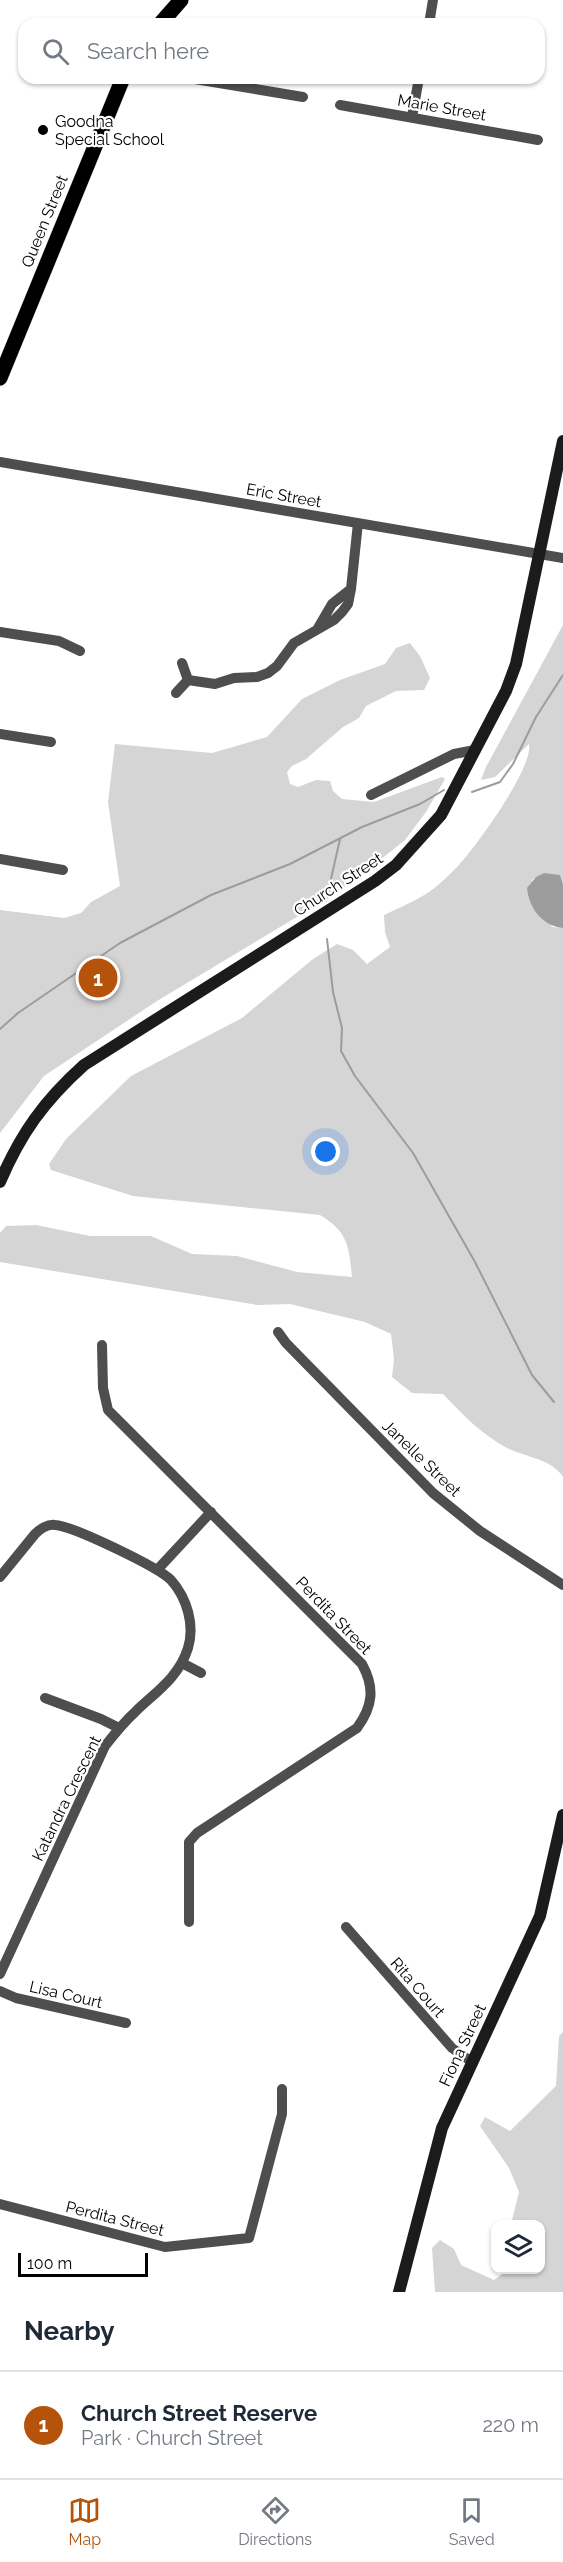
<!DOCTYPE html>
<html lang="en">
<head>
<meta charset="utf-8">
<style>
  :root { --surface:#fff; --page:#f6f6f7; --text:#1f2937; --muted:#747a83; --line:#e0e1e3; --accent:#b45309 }
  body { margin:0; font-family:Raleway,sans-serif; background:var(--page); color:var(--text) }
  .controls { position:absolute; right:18px; bottom:18px; display:grid; overflow:hidden; border-radius:12px; box-shadow:0 2px 4px #0004 }
  .controls button { width:54px; height:54px; display:grid; place-items:center; padding:0; border:0; border-bottom:2px solid var(--line); background:var(--surface); color:var(--text); font:30px sans-serif }
  .scale { position:absolute; left:18px; bottom:15px; width:130px; box-sizing:border-box; padding-left:6px; border:3px solid #000; border-top:0; font-size:16px; line-height:21px; white-space:nowrap; color:#000; -webkit-text-stroke:4px #fff; paint-order:stroke }
  .you { position:absolute; left:326px; top:1152px; width:21px; height:21px; margin:-15px; border:4px solid #fff; border-radius:50%; background:#1a73e8; box-shadow:0 0 0 9px #1a73e833 }
  .badge { display:grid; place-items:center; width:39px; height:39px; border-radius:50%; background:var(--accent); color:#fff; font-size:20px; font-weight:700 }
  .pin { position:absolute; translate:-50% -50%; border:3px solid #fff; box-shadow:0 2px 6px #0006 }
  .list { margin:0; padding:0; list-style:none }
  h2 { display:flex; justify-content:space-between; align-items:center; height:78px; margin:0; padding:0 24px; font-size:26px }
  h2 small { font-size:20px; font-weight:400; color:var(--muted) }
  .list li { display:grid; grid-template-columns:39px 1fr auto; gap:18px; align-items:center; box-sizing:border-box; height:108px; padding:0 24px; border-top:2px solid var(--line) }
  .list b { display:block; font-size:22px; white-space:nowrap }
  .list p { margin:0; font-size:20px; white-space:nowrap; color:var(--muted) }
  .list em { font-size:20px; font-style:normal; color:var(--muted) }
  .icon { flex:none; width:33px; height:33px; fill:none; stroke:currentColor; stroke-width:2; stroke-linecap:round; stroke-linejoin:round }
  .map { position:relative; flex:none; width:563px; height:2292px; overflow:hidden }
  .search { position:absolute; background:var(--surface); box-shadow:0 2px 4px #0004; left:18px; right:18px; top:18px; height:66px; display:flex; align-items:center; gap:15px; box-sizing:border-box; padding:0 21px; border-radius:18px; color:var(--muted); font-size:22px }
  .sheet { height:186px; background:var(--surface) }
  nav { display:flex; justify-content:space-around; align-items:center; box-sizing:border-box; height:84px; border-top:2px solid var(--line); background:var(--surface); font-size:16px; color:var(--muted) }
  nav a { display:grid; justify-items:center; gap:3px }
  nav .on { color:var(--accent) }
  .map>svg:first-child { display:block }
</style>
</head>
<body>
<div class="map">
<svg width="563" height="2292" viewBox="0 0 563 2292">
  <rect width="100%" height="100%" fill="#fff"/>
  <path fill="#d5d5d5" d="M563 625V885L544 873 532 880 552 927 563 928V1477C552 1459 525 1457 507 1448 481 1434 463 1415 443 1394L412 1393 392 1377 394 1359 391 1334 365 1322 290 1304 257 1305 0 1262V1233L6 1226 36 1225 90 1236H151L192 1254 237 1256 297 1272 352 1277C349 1246 348 1232 320 1215L133 1196 51 1170 49 1164 66 1139 131 1076 242 1018 313 959 337 944 353 950 367 964 390 947 385 932 384 915C398 908 413 902 426 894 436 888 446 878 454 870 473 852 534 767 529 744L495 777 481 780 486 767Z
    M410 643 420 656 430 678 424 690 396 691 366 706 359 718 343 727 306 759 292 766 287 772 290 784 298 787 316 780 330 781 333 791 342 799 374 802 442 777 445 779 426 812 405 840 360 876 310 909 157 1001 44 1076 0 1133V910L64 918 81 913 91 902 120 886 108 802 115 744 212 753 267 737 302 699 340 680 385 664 396 648Z
    M563 2032V2292H435L432 2248 440 2240 454 2249 461 2265 494 2280 508 2270H540V2224H511L519 2192 509 2168 480 2126 485 2117 510 2131 556 2086 559 2036Z"/>
  <path fill="#9c9c9c" d="M544 873 560 875 563 885V928C542 926 529 908 527 888L536 877Z"/>
  <g fill="none" stroke-linecap="round" stroke-linejoin="round">
    <path stroke="#9c9c9c" stroke-width="2" d="M472 792 500 782 513 764 536 717 563 675
      M326 901 340 839
      M327 939 333 992 342 1028 341 1051 355 1076 413 1153 475 1262 532 1375 554 1402
      M0 1029 18 1013 120 943 211 895 290 864 362 827 420 804 444 790"/>
    <g stroke="#dbdbdb" stroke-width="16">
      <path id="primary" d="M160 24 181 0
        M0 378 123 78"/>
    </g>
    <path stroke="#4e4e4e" stroke-width="10" d="M429 24 433 0
      M189 78 303 97
      M340 105 538 140
      M412 117 419 78
      M0 462 563 558
      M318 628 332 604 351 589
      M0 632 59 641 80 651
      M188 680 215 684 234 678 257 677 268 673 277 666 294 643 334 620 342 612 348 604 351 589 358 523
      M176 693 188 680 182 663
      M0 734 51 742
      M371 795 454 754 475 750
      M0 859 63 870
      M278 1332 286 1343 433 1493 480 1531 563 1585
      M102 1345 103 1388 108 1410 362 1664C375 1688 373 1706 357 1728L197 1833 189 1842V1922
      M158 1569 211 1512
      M0 1577 35 1534C40 1529 48 1524 55 1525 73 1526 158 1567 171 1580 187 1598 195 1625 188 1648 179 1677 156 1692 136 1711 124 1722 115 1733 105 1746L0 1974
      M182 1663 201 1673
      M45 1698 101 1719 119 1728
      M346 1927 452 2048 472 2062
      M0 1991 16 1998 126 2023
      M0 2204 165 2247 249 2238 282 2114V2089"/>
    <path stroke="#1b1b1b" stroke-width="12" d="M0 1182C21 1133 44 1101 84 1065L375 881 396 865 441 815 506 691 516 664 563 441
      M399 2292 442 2128 540 1916 563 1815"/>
    <use href="#primary" stroke="#000" stroke-width="15"/>
  </g>
  <circle fill="#000" stroke="#fff" stroke-width="2" cx="43" cy="130" r="6"/>
  <g text-anchor="middle" stroke-width="4.5" stroke-linejoin="round" paint-order="stroke">
    <g font-size="16" fill="#000" stroke="#fff">
      <text transform="translate(442 107) rotate(10)" y="6">Marie Street</text>
      <text transform="translate(44 221) rotate(-68)" y="6">Queen Street</text>
      <text transform="translate(284 495) rotate(10)" y="6">Eric Street</text>
      <text transform="translate(338 884) rotate(-33)" y="6">Church Street</text>
      <text transform="translate(422 1458) rotate(44)" y="6">Janelle Street</text>
      <text transform="translate(334 1615) rotate(46)" y="6">Perdita Street</text>
      <text transform="translate(66 1798) rotate(-64)" y="6">Katandra Crescent</text>
      <text transform="translate(418 1987) rotate(49)" y="6">Rita Court</text>
      <text transform="translate(66 1994) rotate(13)" y="6">Lisa Court</text>
      <text transform="translate(462 2045) rotate(-65)" y="6">Fiona Street</text>
      <text transform="translate(115 2218) rotate(14)" y="6">Perdita Street</text>
    </g>
    <g font-size="16" fill="#000" stroke="#fff" text-anchor="start">
      <text x="55" y="127">Goodna<tspan x="55" dy="18">Special School</tspan></text>
    </g>
  </g>
</svg>
<div class="controls">
<button><svg class="icon" aria-label="layers" viewBox="0 0 24 24"><path d="M12 4l9 5-9 5-9-5zM3 14l9 5 9-5"/></svg></button>
</div>
<div class="scale">100 m</div>
<div class="you"></div>
<div class="pin badge" style="left:98px;top:978px">1</div>
<div class="search"><svg class="icon" aria-label="search" viewBox="0 0 24 24"><circle cx="10" cy="10" r="6"/><path d="M15 15l6 6"/></svg>Search here</div>
</div>
<section class="sheet">
<h2>Nearby<small></small></h2>
<ul class="list">
<li><span class="badge">1</span><div><b>Church Street Reserve</b><p>Park · Church Street</p></div><em>220 m</em></li>
</ul>
</section>
<nav>
<a class="on"><svg class="icon" aria-label="map" viewBox="0 0 24 24"><path d="M3 6l6-2 6 2 6-2v14l-6 2-6-2-6 2zM9 4v14M15 6v14"/></svg>Map</a>
<a><svg class="icon" aria-label="directions" viewBox="0 0 24 24"><path d="M12 3l9 9-9 9-9-9zM9 14v-3h6M13 9l2 2-2 2"/></svg>Directions</a>
<a><svg class="icon" aria-label="saved" viewBox="0 0 24 24"><path d="M7 4h10v16l-5-4-5 4z"/></svg>Saved</a>
</nav>
</body>
</html>
